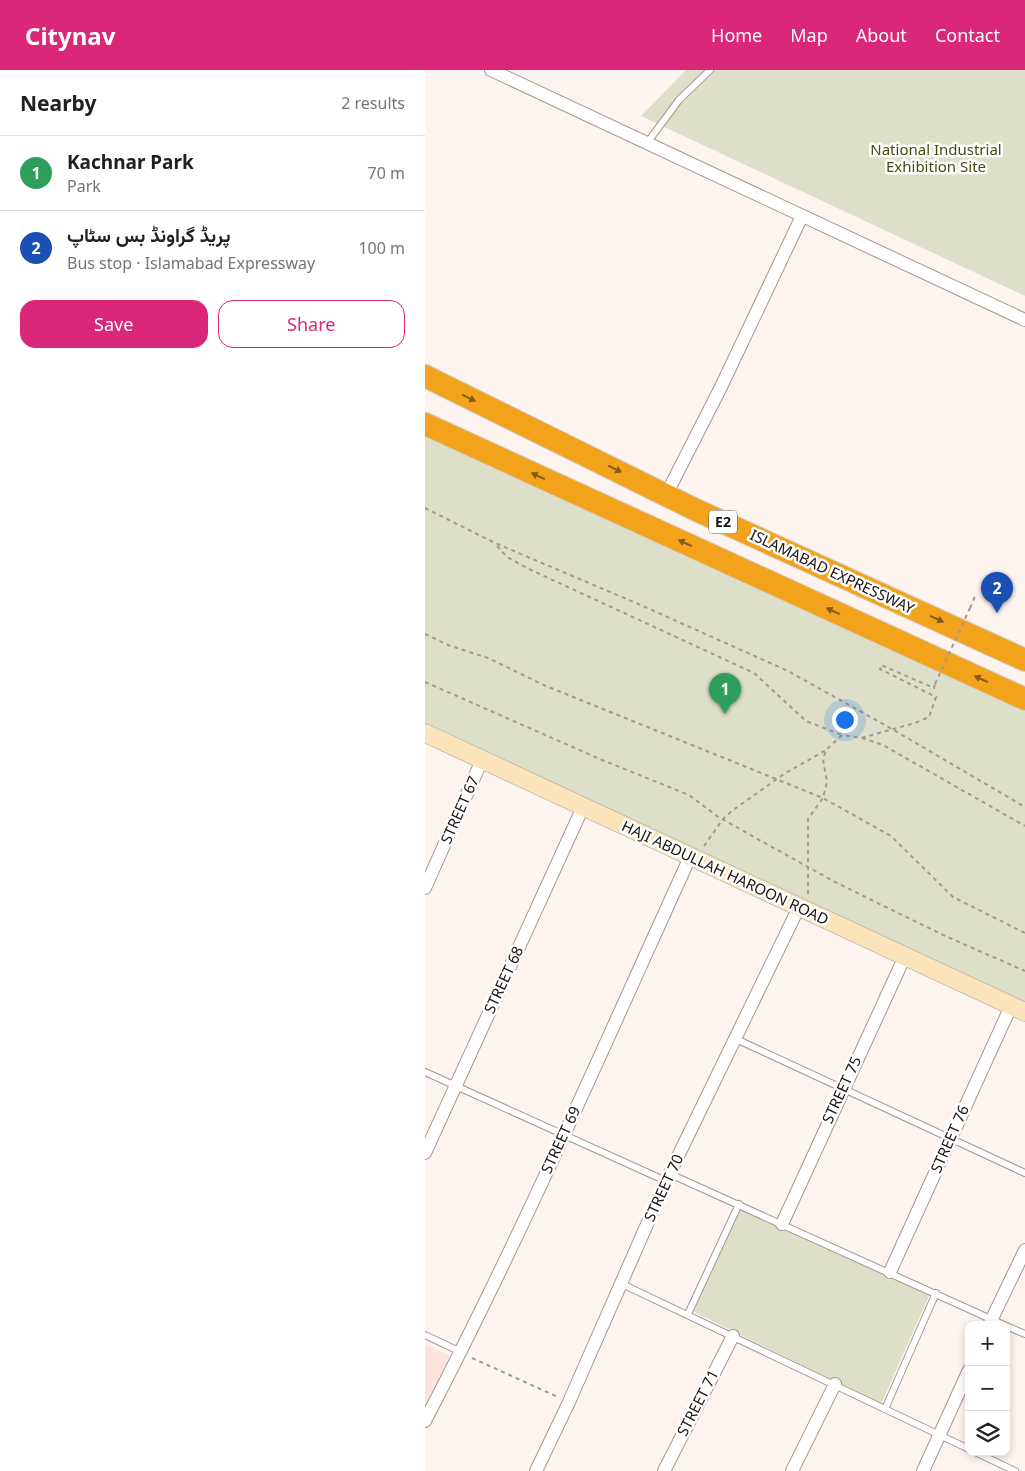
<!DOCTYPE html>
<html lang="en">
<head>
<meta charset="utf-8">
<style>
  :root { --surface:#fff; --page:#f6f6f6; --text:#202124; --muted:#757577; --line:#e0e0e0; --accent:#db2777 }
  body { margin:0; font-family:"Noto Sans",Vazirmatn,sans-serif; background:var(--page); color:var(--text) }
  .controls { position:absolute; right:15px; bottom:15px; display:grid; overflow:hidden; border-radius:10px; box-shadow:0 2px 8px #0003 }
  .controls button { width:45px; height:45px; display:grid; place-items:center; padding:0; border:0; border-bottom:1px solid var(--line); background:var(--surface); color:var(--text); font:25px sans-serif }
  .you { position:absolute; left:419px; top:649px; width:18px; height:18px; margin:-12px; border:4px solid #fff; border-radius:50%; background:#1a73e8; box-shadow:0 0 0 8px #1a73e833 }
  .badge { display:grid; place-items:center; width:32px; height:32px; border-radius:50%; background:var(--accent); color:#fff; font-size:16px; font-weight:700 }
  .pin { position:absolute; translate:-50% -41px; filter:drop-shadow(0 1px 2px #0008) }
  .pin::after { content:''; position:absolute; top:26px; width:18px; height:15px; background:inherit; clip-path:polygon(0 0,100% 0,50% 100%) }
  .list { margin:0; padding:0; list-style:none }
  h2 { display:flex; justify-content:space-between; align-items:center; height:65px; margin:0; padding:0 20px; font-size:21px }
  h2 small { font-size:16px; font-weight:400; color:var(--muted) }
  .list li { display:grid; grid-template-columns:32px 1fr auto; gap:15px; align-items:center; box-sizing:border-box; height:75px; padding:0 20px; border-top:1px solid var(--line) }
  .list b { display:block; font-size:19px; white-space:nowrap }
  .list p { margin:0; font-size:16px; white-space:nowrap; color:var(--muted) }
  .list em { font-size:16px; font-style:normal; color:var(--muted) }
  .actions { display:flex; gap:10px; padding:15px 20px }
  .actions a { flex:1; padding:11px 0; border:1px solid var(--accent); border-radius:15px; text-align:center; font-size:18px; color:var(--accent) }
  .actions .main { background:var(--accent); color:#fff }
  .icon { flex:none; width:28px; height:28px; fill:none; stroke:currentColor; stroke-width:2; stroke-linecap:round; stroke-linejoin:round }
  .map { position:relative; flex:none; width:600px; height:1401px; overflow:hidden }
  header { display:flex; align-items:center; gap:30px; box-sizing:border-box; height:70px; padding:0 25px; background:var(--accent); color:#fff }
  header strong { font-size:24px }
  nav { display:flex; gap:28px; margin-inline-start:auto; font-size:18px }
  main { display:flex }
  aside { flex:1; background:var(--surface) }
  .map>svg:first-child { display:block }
</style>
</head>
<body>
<header>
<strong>Citynav</strong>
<nav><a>Home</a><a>Map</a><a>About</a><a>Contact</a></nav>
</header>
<main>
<aside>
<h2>Nearby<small>2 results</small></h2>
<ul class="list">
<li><span class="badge" style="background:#2e9e5b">1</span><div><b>Kachnar Park</b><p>Park</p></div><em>70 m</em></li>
<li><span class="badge" style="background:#1a4fb4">2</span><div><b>پریڈ گراونڈ بس سٹاپ</b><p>Bus stop · Islamabad Expressway</p></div><em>100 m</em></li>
</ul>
<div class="actions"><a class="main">Save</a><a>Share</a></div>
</aside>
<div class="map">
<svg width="600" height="1401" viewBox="0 0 600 1401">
  <rect width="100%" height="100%" fill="#fdf4f0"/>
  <path fill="#fbe4db" d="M0 1274 25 1286 0 1343Z"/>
  <path fill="#dddfc8" d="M261 0H600V226L216 46Z
    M0 358 600 632V936L0 656Z
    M316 1138 505 1224 456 1334 267 1241Z"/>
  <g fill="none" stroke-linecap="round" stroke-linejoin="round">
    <g stroke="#a59792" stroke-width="8">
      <path id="lane" d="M222 73 254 30 285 0
        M311 969 600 1103
        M0 1002 241 1111
        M245 1104 579 1255
        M197 1214 544 1379
        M263 1244 314 1134
        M581 1256 600 1264
        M0 1265 36 1282
        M460 1339 511 1223
        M550 1382 590 1401"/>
    </g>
    <g stroke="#a59792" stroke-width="14">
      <path id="street" d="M66 0 600 250
        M241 425 296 317 377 146
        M0 818 57 690
        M0 1083 158 737
        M357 1154 480 886
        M465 1202 586 936
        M564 1255 600 1180
        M0 1351C96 1167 179 976 265 787
        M111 1401 144 1332 241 1111 374 837
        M239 1401 308 1266
        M367 1401 410 1314
        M498 1401 544 1300"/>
    </g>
    <g stroke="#a59792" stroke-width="19">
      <path id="secondary" d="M0 663 600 942"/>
    </g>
    <g stroke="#d1d0d0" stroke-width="24">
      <path id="highway" d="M0 306 269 439 600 590
        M0 354 600 629"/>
    </g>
    <path stroke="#a09895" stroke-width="2" stroke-dasharray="4 4" stroke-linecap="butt" d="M0 438 70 473 218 536 363 601 467 659 600 737
      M72 476 82 487 106 500 329 603 381 651 417 665
      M545 538 551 524
      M0 564 23 575 63 588 121 616 398 728 466 766 528 827 600 863
      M0 612 177 690 264 725 292 746 329 767 410 812 518 865 600 901
      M437 668 458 675 600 756
      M279 776 298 749 308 740 359 704 401 680
      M383 824V749L398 728 402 712 398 689 401 680 417 665 436 668 490 653 504 647 511 627 455 599 456 595 509 618 510 614
      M47 1288 133 1327"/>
    <use href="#lane" stroke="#fff" stroke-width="6"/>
    <use href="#street" stroke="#fff" stroke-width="12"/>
    <use href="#secondary" stroke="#fbe3bb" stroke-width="18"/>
    <use href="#highway" stroke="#f3a21c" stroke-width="22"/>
    <path stroke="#a09895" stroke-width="2" stroke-dasharray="4 4" stroke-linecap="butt" d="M510 614 545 538"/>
  </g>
  <defs><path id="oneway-solid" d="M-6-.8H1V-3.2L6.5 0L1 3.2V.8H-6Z" transform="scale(1.25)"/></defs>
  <g fill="#865b17">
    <use href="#oneway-solid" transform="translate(44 328) rotate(26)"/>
    <use href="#oneway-solid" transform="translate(190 399) rotate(26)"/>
    <use href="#oneway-solid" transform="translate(113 406) rotate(-155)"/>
    <use href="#oneway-solid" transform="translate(260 473) rotate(-155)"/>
    <use href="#oneway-solid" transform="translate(408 541) rotate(-155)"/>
    <use href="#oneway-solid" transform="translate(512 549) rotate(25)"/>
    <use href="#oneway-solid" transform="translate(556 609) rotate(-155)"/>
  </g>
  <g text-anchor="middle" stroke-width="5" stroke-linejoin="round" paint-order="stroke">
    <rect fill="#fff" stroke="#5e5a59" stroke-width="1" x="284" y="440.5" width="28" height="23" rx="4"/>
    <g font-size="14" font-weight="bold" fill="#191412">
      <text x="298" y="457">E2</text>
    </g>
    <g font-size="15" fill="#494a11" stroke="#fff">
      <text x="511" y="85">National Industrial<tspan x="511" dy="17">Exhibition Site</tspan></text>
    </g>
    <g font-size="15" fill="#191412" stroke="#fff">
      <text transform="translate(407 502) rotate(25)" y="5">ISLAMABAD EXPRESSWAY</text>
      <text transform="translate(35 740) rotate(-66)" y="5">STREET 67</text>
      <text transform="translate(300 803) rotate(25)" y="5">HAJI ABDULLAH HAROON ROAD</text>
      <text transform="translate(79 910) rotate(-65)" y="5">STREET 68</text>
      <text transform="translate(417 1020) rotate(-65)" y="5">STREET 75</text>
      <text transform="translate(525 1069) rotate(-66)" y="5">STREET 76</text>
      <text transform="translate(136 1070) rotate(-65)" y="5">STREET 69</text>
      <text transform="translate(239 1118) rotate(-65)" y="5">STREET 70</text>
      <text transform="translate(273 1333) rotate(-63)" y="5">STREET 71</text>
    </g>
  </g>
</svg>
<div class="controls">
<button>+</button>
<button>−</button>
<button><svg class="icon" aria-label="layers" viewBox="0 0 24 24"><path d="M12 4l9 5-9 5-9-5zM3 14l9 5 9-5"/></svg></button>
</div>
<div class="you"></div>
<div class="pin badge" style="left:300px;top:644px;background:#2e9e5b">1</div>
<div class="pin badge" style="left:572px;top:543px;background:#1a4fb4">2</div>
</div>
</main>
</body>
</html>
